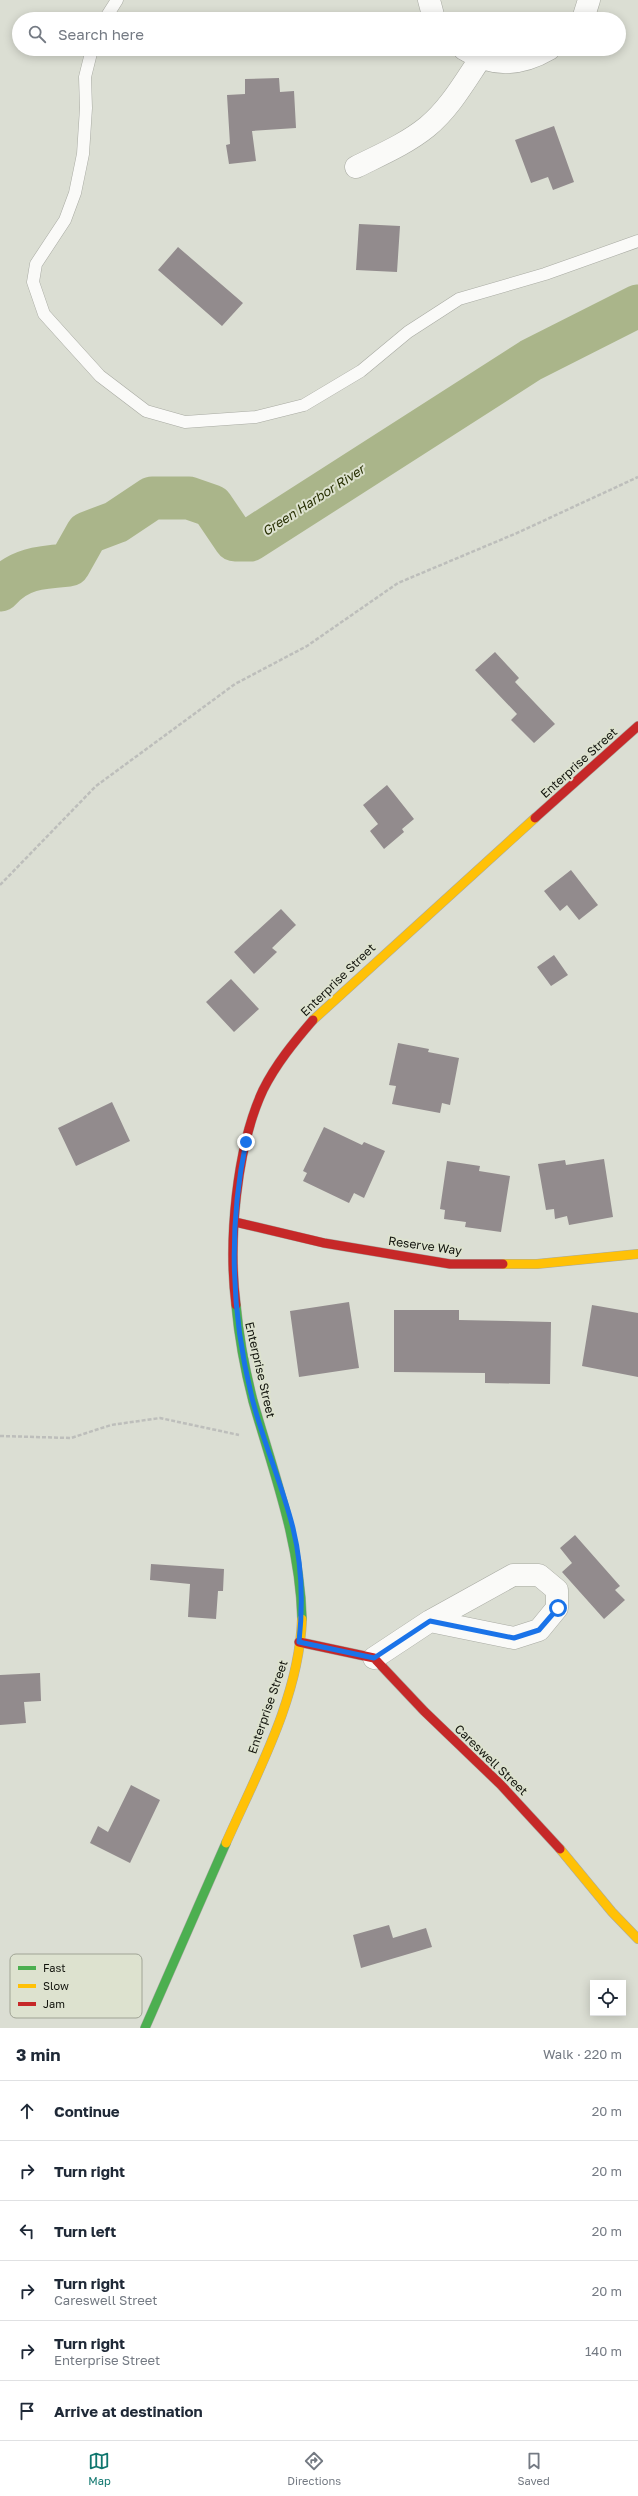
<!DOCTYPE html>
<html lang="en">
<head>
<meta charset="utf-8">
<style>
  :root { --surface:#fff; --page:#f6f6f7; --text:#1f2937; --muted:#747a83; --line:#e0e1e3; --accent:#0f766e }
  body { margin:0; font-family:"Golos Text",sans-serif; background:var(--page); color:var(--text) }
  .controls { position:absolute; right:12px; bottom:12px; display:grid; overflow:hidden; border-radius:0px; box-shadow:0 2px 10px #0003 }
  .controls button { width:36px; height:36px; display:grid; place-items:center; padding:0; border:0; border-bottom:1px solid var(--line); background:var(--surface); color:var(--text); font:20px sans-serif }
  .stop { position:absolute; width:12px; height:12px; margin:-9px; border:3px solid #1a73e8; border-radius:50%; background:#fff }
  .stop.end { background:#1a73e8; border-color:#fff; box-shadow:0 1px 4px #0008 }
  .list { margin:0; padding:0; list-style:none }
  h2 { display:flex; justify-content:space-between; align-items:center; height:52px; margin:0; padding:0 16px; font-size:17px }
  h2 small { font-size:13px; font-weight:400; color:var(--muted) }
  .list li { display:grid; grid-template-columns:26px 1fr auto; gap:12px; align-items:center; box-sizing:border-box; height:60px; padding:0 16px; border-top:1px solid var(--line) }
  .list b { display:block; font-size:15px; white-space:nowrap }
  .list p { margin:0; font-size:13px; white-space:nowrap; color:var(--muted) }
  .list em { font-size:13px; font-style:normal; color:var(--muted) }
  .icon { flex:none; width:22px; height:22px; fill:none; stroke:currentColor; stroke-width:2; stroke-linecap:round; stroke-linejoin:round }
  .map { position:relative; flex:none; width:638px; height:2028px; overflow:hidden }
  .search { position:absolute; background:var(--surface); box-shadow:0 2px 10px #0003; left:12px; right:12px; top:12px; height:44px; display:flex; align-items:center; gap:10px; box-sizing:border-box; padding:0 14px; border-radius:22px; color:var(--muted); font-size:15px }
  .sheet { height:412px; background:var(--surface) }
  nav { display:flex; justify-content:space-around; align-items:center; box-sizing:border-box; height:56px; border-top:1px solid var(--line); background:var(--surface); font-size:11px; color:var(--muted) }
  nav a { display:grid; justify-items:center; gap:2px }
  nav .on { color:var(--accent) }
  .map>svg:first-child { display:block }
</style>
</head>
<body>
<div class="map">
<svg width="638" height="2028" viewBox="0 0 638 2028">
  <rect width="100%" height="100%" fill="#dbded3"/>
  <g fill="none" stroke-linecap="round" stroke-linejoin="round">
    <path stroke="#aab58a" stroke-width="43" d="M0 590C19 568 42 567 69 565L87 533 116 522 152 498H189L212 506 235 540H250L531 360 638 306"/>
  </g>
  <path fill="#928b8d" d="M279 78 280 92 294 91 296 128 252 131 256 161 229 164 226 145 230 144 227 95 245 94V79Z
    M554 126 574 182 553 190 548 177 531 183 515 140Z
    M359 224 400 226 397 272 356 270Z
    M178 247 243 303 222 326 158 270Z
    M495 652 519 678 515 682 555 724 534 743 511 720 517 714 475 670Z
    M387 785 414 819 402 829 404 832 384 849 370 831 378 824 363 805Z
    M571 870 598 905 579 920 567 905 560 911 544 891Z
    M281 909 296 925 272 948 277 952 254 974 234 952Z
    M554 955 568 975 551 986 537 967Z
    M231 979 259 1009 234 1032 206 1002Z
    M398 1043 429 1049 428 1052 459 1058 450 1105 442 1103 440 1113 392 1104 396 1086 389 1085Z
    M112 1102 130 1141 76 1166 58 1128Z
    M324 1127 362 1145 364 1142 385 1151 364 1198 354 1193 349 1203 303 1181 307 1173 303 1171Z
    M604 1159 613 1217 569 1225 567 1216 555 1219 554 1209 546 1210 538 1164 565 1160 566 1165Z
    M447 1161 480 1166 479 1171 510 1176 501 1232 465 1227 466 1222 444 1219 445 1210 440 1209Z
    M349 1302 359 1368 299 1377 290 1311Z
    M592 1305 638 1313V1377L582 1366Z
    M394 1310H459V1320L551 1322 550 1384 485 1383V1373L394 1372Z
    M575 1535 620 1586 615 1590 625 1600 604 1619 562 1572 572 1563 560 1548Z
    M151 1564 224 1569 223 1591H218L216 1619 188 1617 190 1584 150 1580Z
    M40 1673 41 1701 24 1702 26 1723 0 1725V1675Z
    M131 1785 160 1800 130 1863 90 1843 98 1826 108 1832Z
    M389 1925 393 1938 426 1928 432 1947 361 1968 353 1935Z"/>
  <g fill="none" stroke-linecap="round" stroke-linejoin="round">
    <g stroke="#a8aaa2" stroke-width="13">
      <path id="lane" d="M105 19 117 0
        M92 49 85 77 86 108 83 154 75 193 65 220 36 264 33 282 44 314 71 344 100 376 146 411 185 422 256 417 304 405 361 371 408 332 459 299 545 274 638 241"/>
    </g>
    <g stroke="#a8aaa2" stroke-width="23">
      <path id="street" d="M429 0 434 19
        M583 19 589 0
        M464 49C492 67 520 66 549 49
        M356 167C380 155 406 144 427 127 449 109 464 83 480 59
        M374 1658 430 1621 513 1575H539L557 1590V1608L539 1630 514 1638 430 1621"/>
    </g>
    <g stroke="#a8aaa2" stroke-width="10">
      <path id="fast" d="M236 1305C239 1338 245 1370 253 1401 274 1474 300 1542 302 1619
        M145 2028 226 1843"/>
    </g>
    <g stroke="#a8aaa2" stroke-width="10">
      <path id="slow" d="M313 1020 535 818
        M503 1264H537L638 1254
        M226 1843C257 1773 299 1698 302 1619
        M560 1849 612 1912 638 1939"/>
    </g>
    <g stroke="#a8aaa2" stroke-width="10">
      <path id="jam" d="M535 818 638 726
        M235 1222 324 1243 450 1264H503
        M236 1305C228 1242 236 1148 263 1090 276 1064 294 1042 313 1020
        M299 1642 374 1658 424 1711 501 1785 560 1849"/>
    </g>
    <path stroke="#bdbebb" stroke-width="2.5" stroke-dasharray="4 2" stroke-linecap="butt" d="M0 885 96 786 235 684 307 646 398 583 517 533 638 477
      M0 1436 71 1438 111 1425 160 1418 239 1435"/>
    <use href="#lane" stroke="#fafaf8" stroke-width="12"/>
    <use href="#street" stroke="#fafaf8" stroke-width="22"/>
    <use href="#fast" stroke="#4caf50" stroke-width="9"/>
    <use href="#slow" stroke="#ffc107" stroke-width="9"/>
    <use href="#jam" stroke="#c62828" stroke-width="9"/>
  </g>
  <g fill="none" stroke-linecap="round" stroke-linejoin="round">
    <path stroke="#1a73e8" stroke-width="5" d="M246 1142C228 1228 231 1313 252 1398 263 1442 282 1484 293 1528 302 1565 303 1605 299 1642L374 1658 430 1621 514 1638 539 1630 558 1608"/>
  </g>
  <g text-anchor="middle" stroke-width="4" stroke-linejoin="round" paint-order="stroke">
    <g font-size="12" fill="#12140d" stroke="#dde2cf">
      <text transform="translate(579 763) rotate(-42)" y="4">Enterprise Street</text>
      <text transform="translate(338 980) rotate(-44)" y="4">Enterprise Street</text>
      <text transform="translate(425 1246) rotate(8)" y="4">Reserve Way</text>
      <text transform="translate(260 1370) rotate(77)" y="4">Enterprise Street</text>
      <text transform="translate(268 1707) rotate(-71)" y="4">Enterprise Street</text>
      <text transform="translate(491 1760) rotate(44)" y="4">Careswell Street</text>
    </g>
    <g font-size="13" font-style="italic" fill="#283003" stroke="#dde2cf">
      <text transform="translate(313 500) rotate(-33)" y="5">Green Harbor River</text>
    </g>
  </g>
  <rect x="10" y="1954" width="132" height="64" rx="6" fill="#dde2cf" stroke="#a0a495" stroke-width="1"/>
  <rect x="18" y="1966" width="18" height="4" fill="#4caf50"/>
  <rect x="18" y="1984" width="18" height="4" fill="#ffc107"/>
  <rect x="18" y="2002" width="18" height="4" fill="#c62828"/>
  <g font-size="11" fill="#12140d">
    <text x="43" y="1972">Fast</text>
    <text x="43" y="1990">Slow</text>
    <text x="43" y="2008">Jam</text>
  </g>
</svg>
<div class="controls">
<button><svg class="icon" aria-label="locate" viewBox="0 0 24 24"><circle cx="12" cy="12" r="6"/><path d="M12 2v4M12 18v4M2 12h4M18 12h4"/></svg></button>
</div>
<div class="stop" style="left:558px;top:1608px"></div>
<div class="stop end" style="left:246px;top:1142px"></div>
<div class="search"><svg class="icon" aria-label="search" viewBox="0 0 24 24"><circle cx="10" cy="10" r="6"/><path d="M15 15l6 6"/></svg>Search here</div>
</div>
<section class="sheet">
<h2>3 min<small>Walk · 220 m</small></h2>
<ul class="list">
<li><svg class="icon" aria-label="ahead" viewBox="0 0 24 24"><path d="M12 20V5M6 11l6-6 6 6"/></svg><div><b>Continue</b></div><em>20 m</em></li>
<li><svg class="icon" aria-label="right" viewBox="0 0 24 24"><path d="M7 20v-9h11M14 6l5 5-5 5"/></svg><div><b>Turn right</b></div><em>20 m</em></li>
<li><svg class="icon" aria-label="left" viewBox="0 0 24 24"><path d="M17 20v-9H6M10 6l-5 5 5 5"/></svg><div><b>Turn left</b></div><em>20 m</em></li>
<li><svg class="icon" aria-label="right" viewBox="0 0 24 24"><path d="M7 20v-9h11M14 6l5 5-5 5"/></svg><div><b>Turn right</b><p>Careswell Street</p></div><em>20 m</em></li>
<li><svg class="icon" aria-label="right" viewBox="0 0 24 24"><path d="M7 20v-9h11M14 6l5 5-5 5"/></svg><div><b>Turn right</b><p>Enterprise Street</p></div><em>140 m</em></li>
<li><svg class="icon" aria-label="arrive" viewBox="0 0 24 24"><path d="M6 21V4h12l-3 4 3 4H6"/></svg><div><b>Arrive at destination</b></div></li>
</ul>
</section>
<nav>
<a class="on"><svg class="icon" aria-label="map" viewBox="0 0 24 24"><path d="M3 6l6-2 6 2 6-2v14l-6 2-6-2-6 2zM9 4v14M15 6v14"/></svg>Map</a>
<a><svg class="icon" aria-label="directions" viewBox="0 0 24 24"><path d="M12 3l9 9-9 9-9-9zM9 14v-3h6M13 9l2 2-2 2"/></svg>Directions</a>
<a><svg class="icon" aria-label="saved" viewBox="0 0 24 24"><path d="M7 4h10v16l-5-4-5 4z"/></svg>Saved</a>
</nav>
</body>
</html>
